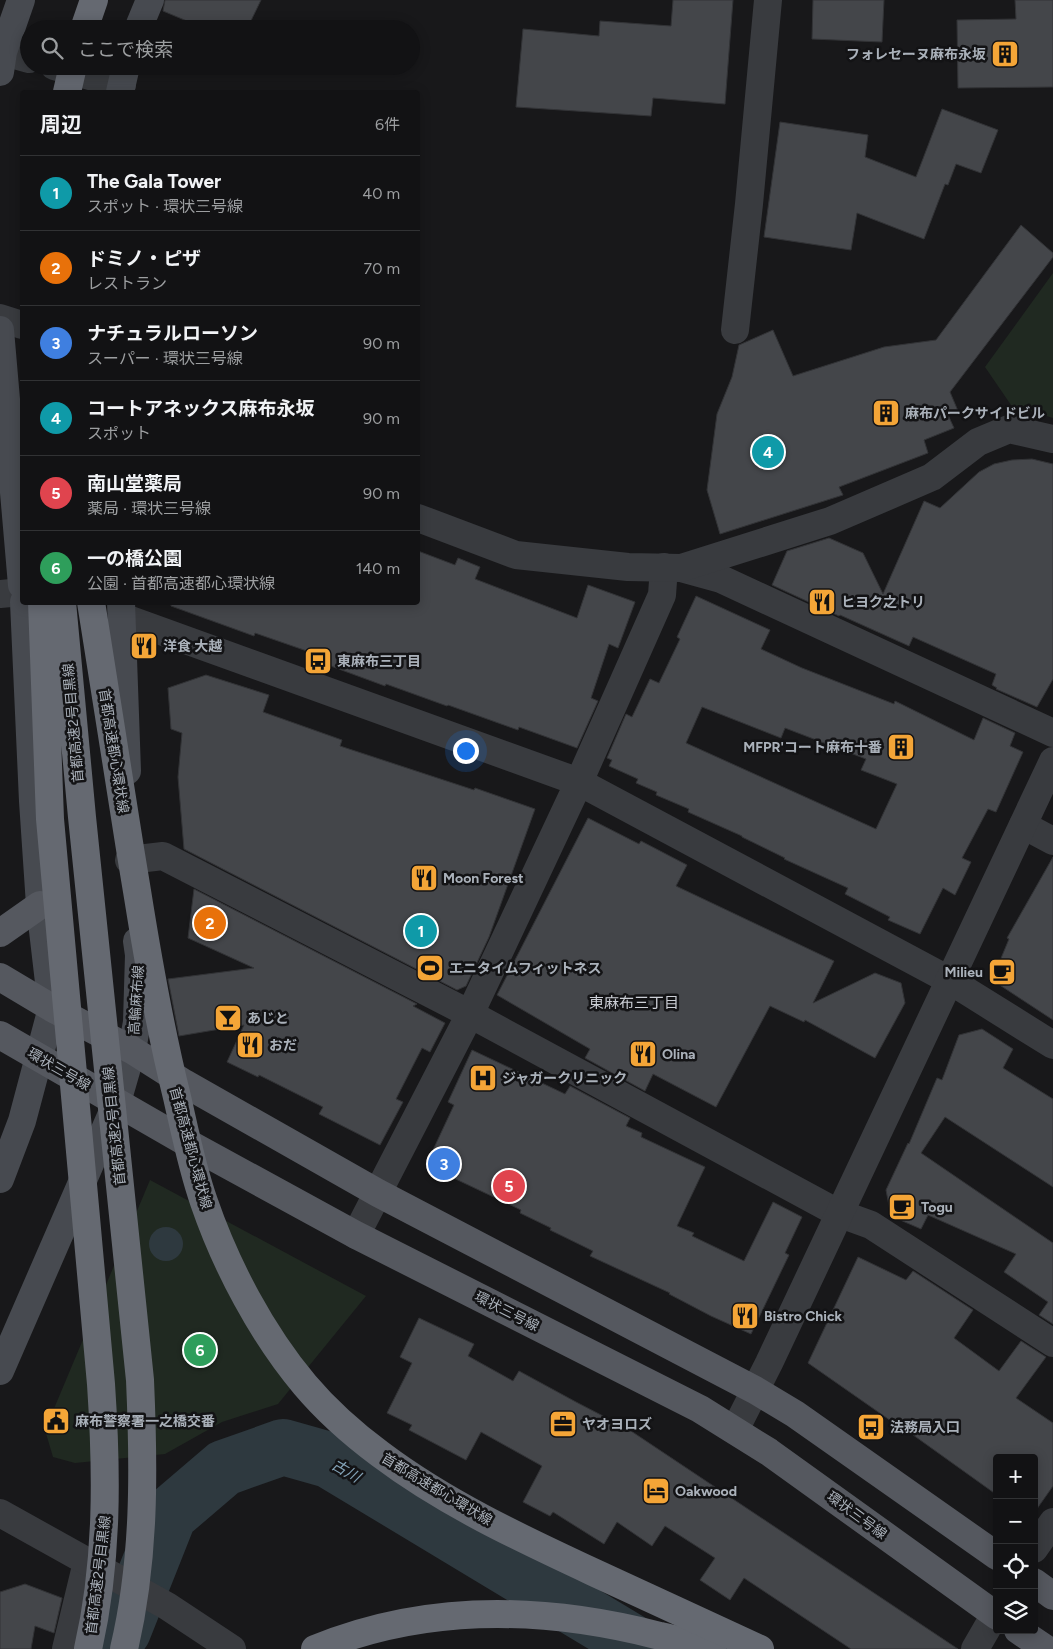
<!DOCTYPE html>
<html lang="ja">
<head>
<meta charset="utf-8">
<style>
  :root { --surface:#121214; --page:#1b1b1d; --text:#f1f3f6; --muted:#9c9ea0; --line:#313234; --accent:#b45309 }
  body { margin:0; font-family:Figtree,"Noto Sans JP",sans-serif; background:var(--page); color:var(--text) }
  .controls { position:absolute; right:15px; bottom:15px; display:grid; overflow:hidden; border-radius:5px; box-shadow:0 2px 12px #0003 }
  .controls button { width:45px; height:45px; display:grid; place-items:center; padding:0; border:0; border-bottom:1px solid var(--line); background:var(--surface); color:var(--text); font:25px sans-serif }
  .you { position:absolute; left:465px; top:750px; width:18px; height:18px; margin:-12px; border:4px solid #fff; border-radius:50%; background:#1a73e8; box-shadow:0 0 0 8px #1a73e833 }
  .badge { display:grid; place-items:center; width:32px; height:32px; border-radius:50%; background:var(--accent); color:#fff; font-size:16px; font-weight:700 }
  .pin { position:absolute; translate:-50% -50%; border:2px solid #fff; box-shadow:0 1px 5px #0006 }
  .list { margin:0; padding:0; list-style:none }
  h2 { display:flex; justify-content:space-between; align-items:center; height:65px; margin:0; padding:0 20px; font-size:21px }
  h2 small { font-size:16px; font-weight:400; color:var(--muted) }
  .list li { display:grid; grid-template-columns:32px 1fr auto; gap:15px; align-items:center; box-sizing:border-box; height:75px; padding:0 20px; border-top:1px solid var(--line) }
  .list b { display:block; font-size:19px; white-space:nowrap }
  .list p { margin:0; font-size:16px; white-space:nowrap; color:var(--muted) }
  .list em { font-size:16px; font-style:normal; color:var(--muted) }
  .icon { flex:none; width:28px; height:28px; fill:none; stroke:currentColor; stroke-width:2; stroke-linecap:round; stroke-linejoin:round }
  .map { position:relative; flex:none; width:1053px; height:1649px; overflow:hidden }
  .search { position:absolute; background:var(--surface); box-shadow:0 2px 12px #0003; left:20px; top:20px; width:400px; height:55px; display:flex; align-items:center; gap:12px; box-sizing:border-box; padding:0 18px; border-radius:28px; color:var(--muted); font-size:19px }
  .panel { position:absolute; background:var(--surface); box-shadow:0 2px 12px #0003; left:20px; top:90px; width:400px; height:515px; border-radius:5px }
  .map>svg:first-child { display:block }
</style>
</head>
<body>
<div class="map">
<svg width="1053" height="1649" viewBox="0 0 1053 1649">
  <rect width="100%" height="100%" fill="#18181a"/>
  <path fill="#202921" d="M1053 273V418L1011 405 985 367Z
    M150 1180 366 1296 278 1404 222 1422 165 1454 75 1463 53 1457 45 1430Z"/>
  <path fill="#2e393f" d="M149 1244a17 17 0 1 1 34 0a17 17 0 1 1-34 0Z"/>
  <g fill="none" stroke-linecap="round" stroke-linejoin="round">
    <path stroke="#2e393f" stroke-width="56" d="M123 1631 169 1515 224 1468 283 1447 329 1460 643 1649"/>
  </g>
  <path fill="#44464a" stroke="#323336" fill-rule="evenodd" d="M165 0H261L247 29H206L163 11Z
    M673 0H733L725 104 653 98 651 116 516 107 523 29 599 36 600 21 671 26Z
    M813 0H884L882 42 812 39Z
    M1015 0H1053V87L958 88 957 20 1016 19Z
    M942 109 998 130 981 173 956 164 948 185 945 184 924 239 857 213 851 250 764 237 780 122 868 135 865 157 916 177Z
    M1021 225 1053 253V257L950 392 958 411 948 415 954 428 924 440 928 453 839 487 843 495 720 534 707 490 717 414 732 377 739 345 773 330 793 376 884 347 936 340Z
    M1032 459 1053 464V679L1037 707 996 689 997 688 992 685 996 674 913 637 909 646 840 615 839 616 772 585 787 551 829 538 863 553 883 594 924 501 940 508 979 472 994 464 1012 460Z
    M418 551 455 565 458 558 480 567 475 579 577 618 588 585 635 602 618 648 609 644 591 698 598 701 577 748 519 727 518 730 448 705 447 706 386 684 385 686 328 665 330 659 255 633 254 636 171 606V602H418Z
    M696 596 770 630 761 649 802 668 894 704 895 701 974 740 983 718 1015 733 1010 746 1023 752 996 812 988 809 962 858 971 862 955 895 943 888 920 934 888 920 890 917 845 894 848 888 784 859 785 858 742 837V836L688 812 689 809 656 795 657 792 636 783 638 779 609 766 612 760 607 758 626 714 632 717 650 679 659 683 680 639 677 637ZM702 707 781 738 785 728 866 759 861 770 897 784 876 829 686 743Z
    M206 675 269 695 263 712 342 740 340 746 474 790 475 788 535 809 489 937 466 986 457 990 184 849 178 777 182 733 171 729 168 688Z
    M588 818 639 844 641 841 687 865 676 886 834 961 813 1003 875 973 901 983 905 1003 875 1058 805 1020 804 1022 770 1006 716 1107 653 1074 645 1091 585 1058 590 1049 497 995Z
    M1053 857V1020L992 980 1009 939 1007 938Z
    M194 889 417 1004 413 1006 445 1023 430 1052 422 1048 396 1099 403 1102 380 1145 319 1114 323 1107 259 1075 258 1077 227 1062 244 1025 179 1036 168 979 254 968 188 938Z
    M982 1029 1013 1049 1003 1068 1053 1099V1187L945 1117 921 1153 1053 1243V1324L1039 1315 1048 1302 1004 1272 1016 1254 928 1215 921 1229 891 1216 886 1190 908 1143 909 1144 937 1078 942 1080 959 1035Z
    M472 1050 565 1094 570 1086 630 1118 626 1126 642 1133 641 1137 705 1167 677 1226 694 1233 692 1236 744 1261 773 1202 802 1217 785 1253 789 1255 751 1334 711 1316 669 1294 670 1293 590 1256 593 1251 550 1230 551 1228 520 1213 521 1210 426 1165 454 1105 448 1102Z
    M858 1257 906 1280 913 1271 973 1310 954 1338 999 1371 1021 1341 1046 1357 1016 1398 1053 1423V1486L1034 1513V1458H997V1495L895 1422 894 1423 808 1363Z
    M419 1318 474 1344 468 1356 513 1381 519 1371 576 1402 628 1429 958 1649H851L744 1578 730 1600 700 1580 715 1558 665 1526 652 1546 617 1522 604 1544 553 1512 550 1516 523 1502 542 1466 481 1432 466 1460 409 1430 412 1425 387 1413 412 1363 400 1357Z
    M25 1584 62 1598 54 1633 35 1626 31 1649H0V1592Z"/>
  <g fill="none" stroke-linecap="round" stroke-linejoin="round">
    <path stroke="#393b3f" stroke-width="28" d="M0 51 29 59
      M54 66 122 85
      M735 330 749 204 768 0
      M681 568 721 579 1053 733
      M0 594 22 592
      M122 617 579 782 949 980
      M1023 825 1053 841
      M129 860 163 856 470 1014 838 1213 871 1225 1053 1343
      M356 1235 470 1014 579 782 662 595 664 567
      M1034 1549 1053 1522
      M66 1649 87 1562
      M975 1649 997 1611"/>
    <path stroke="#393b3f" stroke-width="28" d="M0 318 22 325
      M418 518 516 555 628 567 681 568 830 521 932 477 978 442 1009 429 1053 439
      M949 980 1053 1045
      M735 1430 769 1363 1053 761
      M0 1513 167 1606 232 1649"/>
    <path stroke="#474a50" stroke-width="28" d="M138 29 150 0
      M0 72 3 52 21 0
      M120 92 126 66
      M0 330 22 585
      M121 602 127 771
      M0 1179 22 1121 52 1008 40 905 33 801 24 602
      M0 1371 117 1102 132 1050 137 1022 139 955 137 941"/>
    <path stroke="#55585f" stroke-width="28" d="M0 933 40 905
      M0 977 52 1008 132 1050 184 1083 378 1193 755 1390 795 1414 997 1556
      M0 1035 184 1141 356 1235 700 1409 769 1452 997 1616
      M1034 1582 1053 1596
      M1018 1630 1046 1649"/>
    <path stroke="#656971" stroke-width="28" d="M84 29 94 0
      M315 1649C427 1603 544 1606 660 1636 678 1640 695 1643 712 1649"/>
    <path stroke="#656971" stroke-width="28" d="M67 92 73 66
      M42 602 50 819 101 1384C107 1473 108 1562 88 1649
      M62 602 82 817 140 1380C144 1470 145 1560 124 1649
      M91 602C106 699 121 795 137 891 148 960 160 1029 177 1097 185 1132 192 1168 204 1202 226 1266 262 1334 305 1385 327 1411 353 1434 380 1454 445 1503 520 1538 593 1572 649 1598 704 1623 760 1649"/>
  </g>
  <defs>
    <g id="building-square" transform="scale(1.4375)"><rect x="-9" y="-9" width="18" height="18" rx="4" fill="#f4a537" stroke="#131315"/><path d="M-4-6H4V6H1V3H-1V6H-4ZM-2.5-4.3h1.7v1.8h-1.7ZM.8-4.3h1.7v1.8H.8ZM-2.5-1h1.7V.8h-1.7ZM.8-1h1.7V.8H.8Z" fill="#111"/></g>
    <g id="restaurant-square" transform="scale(1.4375)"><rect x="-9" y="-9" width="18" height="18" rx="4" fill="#f4a537" stroke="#131315"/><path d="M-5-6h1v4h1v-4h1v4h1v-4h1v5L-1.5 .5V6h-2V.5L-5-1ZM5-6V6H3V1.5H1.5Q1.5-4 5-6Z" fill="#111"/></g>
    <g id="bus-square" transform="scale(1.4375)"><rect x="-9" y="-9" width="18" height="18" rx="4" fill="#f4a537" stroke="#131315"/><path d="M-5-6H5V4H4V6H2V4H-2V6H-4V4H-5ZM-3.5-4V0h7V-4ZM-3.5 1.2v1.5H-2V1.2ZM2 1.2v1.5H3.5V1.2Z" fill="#111"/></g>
    <g id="stadium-square" transform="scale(1.4375)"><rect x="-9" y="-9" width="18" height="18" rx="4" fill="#f4a537" stroke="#131315"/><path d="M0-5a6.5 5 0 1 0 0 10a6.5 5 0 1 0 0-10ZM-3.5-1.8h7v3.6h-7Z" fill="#111"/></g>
    <g id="cafe-square" transform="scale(1.4375)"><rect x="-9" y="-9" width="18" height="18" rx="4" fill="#f4a537" stroke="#131315"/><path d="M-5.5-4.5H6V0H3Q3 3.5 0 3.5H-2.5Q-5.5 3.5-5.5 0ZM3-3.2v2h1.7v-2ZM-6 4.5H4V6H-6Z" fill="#111"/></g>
    <g id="bar-square" transform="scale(1.4375)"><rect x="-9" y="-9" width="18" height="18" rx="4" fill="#f4a537" stroke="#131315"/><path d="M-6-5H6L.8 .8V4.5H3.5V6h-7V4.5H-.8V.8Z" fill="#111"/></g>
    <g id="hospital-square" transform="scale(1.4375)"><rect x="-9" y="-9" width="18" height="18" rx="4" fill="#f4a537" stroke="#131315"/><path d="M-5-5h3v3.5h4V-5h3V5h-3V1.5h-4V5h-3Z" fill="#111"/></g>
    <g id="civic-square" transform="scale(1.4375)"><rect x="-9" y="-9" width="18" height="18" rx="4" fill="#f4a537" stroke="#131315"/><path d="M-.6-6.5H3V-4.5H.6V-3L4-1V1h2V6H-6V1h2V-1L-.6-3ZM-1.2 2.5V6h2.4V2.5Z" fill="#111"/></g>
    <g id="office-square" transform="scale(1.4375)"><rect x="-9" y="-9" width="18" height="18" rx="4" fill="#f4a537" stroke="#131315"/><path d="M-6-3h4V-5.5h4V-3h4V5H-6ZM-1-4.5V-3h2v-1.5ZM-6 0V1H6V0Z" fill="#111"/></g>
    <g id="hotel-square" transform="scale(1.4375)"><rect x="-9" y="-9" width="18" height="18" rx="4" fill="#f4a537" stroke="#131315"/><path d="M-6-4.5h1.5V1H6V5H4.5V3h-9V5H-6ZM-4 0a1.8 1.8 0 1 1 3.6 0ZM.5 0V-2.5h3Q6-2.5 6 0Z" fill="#111"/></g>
  </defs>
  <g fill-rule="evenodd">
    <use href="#building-square" x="1005" y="54"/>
    <use href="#building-square" x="886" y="413"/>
    <use href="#restaurant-square" x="822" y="602"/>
    <use href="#restaurant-square" x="144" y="646"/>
    <use href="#bus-square" x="318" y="661"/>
    <use href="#building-square" x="901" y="747"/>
    <use href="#restaurant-square" x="424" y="878"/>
    <use href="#stadium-square" x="430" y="968"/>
    <use href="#cafe-square" x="1002" y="972"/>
    <use href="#bar-square" x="228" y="1018"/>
    <use href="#restaurant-square" x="250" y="1045"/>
    <use href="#restaurant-square" x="643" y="1054"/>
    <use href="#hospital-square" x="483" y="1078"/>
    <use href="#cafe-square" x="902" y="1207"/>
    <use href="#restaurant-square" x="745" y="1316"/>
    <use href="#civic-square" x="56" y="1421"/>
    <use href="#office-square" x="563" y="1424"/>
    <use href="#bus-square" x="871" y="1427"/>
    <use href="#hotel-square" x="656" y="1491"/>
  </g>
  <g text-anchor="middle" stroke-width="5" stroke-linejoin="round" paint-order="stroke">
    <g font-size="14" font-weight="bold" fill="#aab1ba" stroke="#131315" text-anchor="start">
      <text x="986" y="59" text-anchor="end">フォレセーヌ麻布永坂</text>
      <text x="905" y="418">麻布パークサイドビル</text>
      <text x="841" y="607">ヒヨク之トリ</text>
      <text x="163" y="651">洋食 大越</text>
      <text x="337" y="666">東麻布三丁目</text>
      <text x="882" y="752" text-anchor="end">MFPR'コート麻布十番</text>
      <text x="443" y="883">Moon Forest</text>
      <text x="449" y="973">エニタイムフィットネス</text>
      <text x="983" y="977" text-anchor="end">Milieu</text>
      <text x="247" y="1023">あじと</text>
      <text x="269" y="1050">おだ</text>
      <text x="662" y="1059">Olina</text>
      <text x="502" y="1083">ジャガークリニック</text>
      <text x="921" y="1212">Togu</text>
      <text x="764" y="1321">Bistro Chick</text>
      <text x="75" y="1426">麻布警察署一之橋交番</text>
      <text x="582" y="1429">ヤオヨロズ</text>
      <text x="890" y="1432">法務局入口</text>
      <text x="675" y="1496">Oakwood</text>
    </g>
    <g font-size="14" fill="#aab1ba" stroke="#131315">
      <text transform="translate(73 723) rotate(-95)" y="5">首都高速2号目黒線</text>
      <text transform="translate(114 751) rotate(81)" y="5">首都高速都心環状線</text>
      <text transform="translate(136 1000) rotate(-86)" y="5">高輪麻布線</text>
      <text transform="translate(59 1069) rotate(30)" y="5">環状三号線</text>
      <text transform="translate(114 1126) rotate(-96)" y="5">首都高速2号目黒線</text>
      <text transform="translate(191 1148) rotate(75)" y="5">首都高速都心環状線</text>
      <text transform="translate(507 1311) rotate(27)" y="5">環状三号線</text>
      <text transform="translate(437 1489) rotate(31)" y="5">首都高速都心環状線</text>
      <text transform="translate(857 1515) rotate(36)" y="5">環状三号線</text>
      <text transform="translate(98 1575) rotate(-83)" y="5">首都高速2号目黒線</text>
    </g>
    <g font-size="15" fill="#cccfd6" stroke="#131315">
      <text x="634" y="1008">東麻布三丁目</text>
    </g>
    <g font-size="15" font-style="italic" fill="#82a1b5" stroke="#131315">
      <text transform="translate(346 1471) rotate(30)" y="5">古川</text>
    </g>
  </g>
</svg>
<div class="controls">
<button>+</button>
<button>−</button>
<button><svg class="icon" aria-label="locate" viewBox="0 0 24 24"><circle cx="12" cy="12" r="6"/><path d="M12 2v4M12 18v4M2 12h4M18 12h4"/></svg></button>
<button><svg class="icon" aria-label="layers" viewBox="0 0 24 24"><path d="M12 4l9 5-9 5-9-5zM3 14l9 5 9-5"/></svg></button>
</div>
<div class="you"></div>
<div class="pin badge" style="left:421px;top:931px;background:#0f9aa8">1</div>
<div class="pin badge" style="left:210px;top:923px;background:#e8710a">2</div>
<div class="pin badge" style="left:444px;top:1164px;background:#3f7fe0">3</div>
<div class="pin badge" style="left:768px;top:452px;background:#0f9aa8">4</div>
<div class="pin badge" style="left:509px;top:1186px;background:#e0444e">5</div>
<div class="pin badge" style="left:200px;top:1350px;background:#2e9e5b">6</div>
<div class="search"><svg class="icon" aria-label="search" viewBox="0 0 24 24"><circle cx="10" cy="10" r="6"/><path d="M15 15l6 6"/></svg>ここで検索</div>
<section class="panel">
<h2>周辺<small>6件</small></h2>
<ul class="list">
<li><span class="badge" style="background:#0f9aa8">1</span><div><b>The Gala Tower</b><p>スポット · 環状三号線</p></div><em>40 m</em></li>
<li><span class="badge" style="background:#e8710a">2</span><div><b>ドミノ・ピザ</b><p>レストラン</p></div><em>70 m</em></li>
<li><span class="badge" style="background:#3f7fe0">3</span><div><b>ナチュラルローソン</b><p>スーパー · 環状三号線</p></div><em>90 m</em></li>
<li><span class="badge" style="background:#0f9aa8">4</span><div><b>コートアネックス麻布永坂</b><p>スポット</p></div><em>90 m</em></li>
<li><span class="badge" style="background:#e0444e">5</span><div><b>南山堂薬局</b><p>薬局 · 環状三号線</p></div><em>90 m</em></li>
<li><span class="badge" style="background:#2e9e5b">6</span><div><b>一の橋公園</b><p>公園 · 首都高速都心環状線</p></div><em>140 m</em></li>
</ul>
</section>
</div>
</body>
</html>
